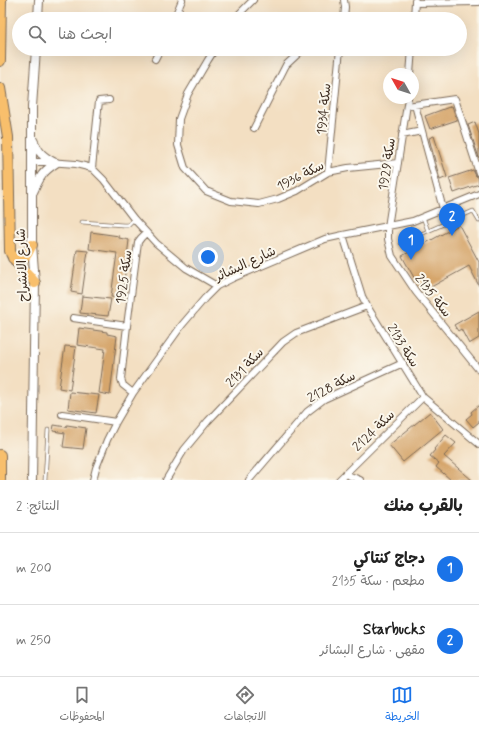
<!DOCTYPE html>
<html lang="ar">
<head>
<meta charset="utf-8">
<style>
  :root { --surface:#fff; --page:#f2f2f2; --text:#222; --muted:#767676; --line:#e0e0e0; --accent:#1a73e8 }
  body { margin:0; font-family:Mynerve,"Playpen Sans Arabic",sans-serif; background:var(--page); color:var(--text); direction:rtl }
  .compass { position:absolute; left:383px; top:68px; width:36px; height:36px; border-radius:50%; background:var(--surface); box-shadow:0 4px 16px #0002; rotate:309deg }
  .you { position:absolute; left:208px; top:257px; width:14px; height:14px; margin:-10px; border:3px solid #fff; border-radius:50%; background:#1a73e8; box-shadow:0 0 0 6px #1a73e833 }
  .badge { display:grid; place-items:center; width:26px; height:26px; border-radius:50%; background:var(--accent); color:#fff; font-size:13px; font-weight:700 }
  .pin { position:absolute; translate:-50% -33px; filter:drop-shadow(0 1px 2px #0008) }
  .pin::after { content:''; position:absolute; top:21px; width:14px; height:12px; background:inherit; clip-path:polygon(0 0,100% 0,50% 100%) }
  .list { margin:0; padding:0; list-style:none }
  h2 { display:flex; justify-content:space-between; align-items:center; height:52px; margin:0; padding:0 16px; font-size:17px }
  h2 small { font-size:13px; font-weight:400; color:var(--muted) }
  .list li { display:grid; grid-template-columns:26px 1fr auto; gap:12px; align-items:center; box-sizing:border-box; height:72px; padding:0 16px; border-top:1px solid var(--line) }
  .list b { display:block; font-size:15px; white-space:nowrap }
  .list p { margin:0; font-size:13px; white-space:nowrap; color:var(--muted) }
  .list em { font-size:13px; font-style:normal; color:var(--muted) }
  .icon { flex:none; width:22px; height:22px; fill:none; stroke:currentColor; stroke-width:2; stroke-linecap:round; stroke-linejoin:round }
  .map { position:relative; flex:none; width:479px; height:480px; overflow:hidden; direction:ltr }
  .search { position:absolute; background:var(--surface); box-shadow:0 4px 16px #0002; left:12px; right:12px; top:12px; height:44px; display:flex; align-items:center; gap:10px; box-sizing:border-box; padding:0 14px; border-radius:22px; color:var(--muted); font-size:15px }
  .sheet { height:196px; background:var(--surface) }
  nav { display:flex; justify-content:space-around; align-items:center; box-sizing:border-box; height:56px; border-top:1px solid var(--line); background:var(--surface); font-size:11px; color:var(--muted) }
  nav a { display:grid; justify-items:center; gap:2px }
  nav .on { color:var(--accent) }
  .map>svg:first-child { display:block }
</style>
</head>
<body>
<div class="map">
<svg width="479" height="480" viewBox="0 0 479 480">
  <rect width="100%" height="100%" fill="#fbf7ec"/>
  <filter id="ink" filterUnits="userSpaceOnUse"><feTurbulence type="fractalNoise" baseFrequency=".025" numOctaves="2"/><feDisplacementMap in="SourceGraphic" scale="8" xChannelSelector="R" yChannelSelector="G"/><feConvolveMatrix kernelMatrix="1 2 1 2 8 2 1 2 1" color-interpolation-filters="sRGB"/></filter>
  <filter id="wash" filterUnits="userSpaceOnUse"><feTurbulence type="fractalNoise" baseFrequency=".012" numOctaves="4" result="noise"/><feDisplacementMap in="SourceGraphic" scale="16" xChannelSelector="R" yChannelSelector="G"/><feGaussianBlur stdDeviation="0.9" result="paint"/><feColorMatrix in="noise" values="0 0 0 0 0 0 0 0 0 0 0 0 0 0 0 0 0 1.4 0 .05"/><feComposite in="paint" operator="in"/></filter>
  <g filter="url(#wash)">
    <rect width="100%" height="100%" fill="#f3dfc2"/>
    <g id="blocks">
      <path fill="#d6a66c" d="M452 106 457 120 430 129 425 116Z
        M475 122 479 134V158L468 125Z
        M434 136 447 177 440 180 429 138Z
        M473 170 476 176 478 177 479 184 454 193 449 178Z
        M459 225 479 262V286L469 266 422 292 402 256Z
        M91 232 119 236V238L129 240 122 298 111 297 117 253 89 249Z
        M77 250 88 251 82 294 71 292Z
        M82 296 111 299 108 316 80 313Z
        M479 311V338L469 344 461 329 458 331 454 325Z
        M79 328 107 332V334L117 336 110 395 99 393 105 349 77 345Z
        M65 346 76 347 70 390 59 388Z
        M70 392 99 395 96 413 68 409Z
        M479 405V422L473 427 466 419 472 414 471 412Z
        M430 412 443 429 403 462 389 445Z
        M54 425 66 427 67 425 86 428 83 449 63 447 65 433 53 431Z
        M446 435 456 443 444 456 472 480H451L436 467 439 463 430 456 435 450 434 449Z"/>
    </g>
  </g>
  <g filter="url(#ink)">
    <use href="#blocks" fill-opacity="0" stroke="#7b6957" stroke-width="1"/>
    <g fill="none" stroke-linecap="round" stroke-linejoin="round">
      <g stroke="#7b6957" stroke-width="4.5">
        <path id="service" d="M423 217 428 231
          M82 222 123 225H128L134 219
          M401 243 473 211 479 221
          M45 480 48 430"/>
      </g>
      <g stroke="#7b6957" stroke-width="8">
        <path id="minor" d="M415 3 479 2
          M174 19 182 0
          M236 19 240 13 253 0
          M344 19 345 7 344 0
          M414 19 415 1
          M215 49 208 60 188 94 179 119 178 145 185 168 206 191 231 201 259 204 278 199 297 191 328 172 348 168 398 163
          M155 59 160 49
          M410 74 412 49
          M408 98 388 227V239L392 256 416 292 479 370
          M415 105 443 209
          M407 106 455 99 479 173
          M254 128 286 65 301 51 304 49
          M402 135 422 131
          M32 162H48L76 164 92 168 104 180 134 219 156 243 186 268 217 286
          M92 168 99 101 109 100
          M328 172 340 49
          M343 235 362 296 367 306 423 397 479 444
          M73 318 127 326
          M133 393 123 385 121 379 127 326 138 242 141 238 146 233
          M62 414 116 422
          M345 474 360 480
          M93 480 96 468 107 440 116 422 133 393 182 325 205 298 217 286 233 278 325 239 343 235 413 221 479 194
          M166 480 184 450 208 421 283 342 296 333 367 306
          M249 480 307 412 324 399 403 363
          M339 480 423 397"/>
      </g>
      <g stroke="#7b6957" stroke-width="10">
        <path id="tertiary" d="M38 19 39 0
          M33 140C39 153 42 156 55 163
          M33 192C40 177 42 172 56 163
          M32 480 35 283 32 245V107L36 49"/>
      </g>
      <g stroke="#7b6957" stroke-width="12">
        <path id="trunk" d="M0 61 1 0
          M0 88 8 137 10 251C13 262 28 272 35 283
          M13 258C27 261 26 255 32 245
          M0 455V480"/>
      </g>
      <use href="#service" stroke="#fff" stroke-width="3"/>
      <use href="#minor" stroke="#fff" stroke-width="6"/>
      <use href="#tertiary" stroke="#fff" stroke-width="8"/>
      <use href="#trunk" stroke="#f8bf6c" stroke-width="10"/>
    </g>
  </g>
  <g text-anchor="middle" stroke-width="4" stroke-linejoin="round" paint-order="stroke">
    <g font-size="13" fill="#3b2a1e" stroke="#fbf7ec">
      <text transform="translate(323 109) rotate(-84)" y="5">سكة 1934</text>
      <text transform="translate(386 164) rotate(-81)" y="5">سكة 1929</text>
      <text transform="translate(300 175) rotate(-27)" y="5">سكة 1936</text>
      <text transform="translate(245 263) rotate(-25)" y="5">شارع البشائر</text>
      <text transform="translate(21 265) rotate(-92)" y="5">شارع الانشراح</text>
      <text transform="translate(123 277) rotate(-82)" y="5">سكة 1925</text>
      <text transform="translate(434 295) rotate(52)" y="5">سكة 2135</text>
      <text transform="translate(404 345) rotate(58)" y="5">سكة 2133</text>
      <text transform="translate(244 367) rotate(-47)" y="5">سكة 2131</text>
      <text transform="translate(331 386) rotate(-28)" y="5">سكة 2128</text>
      <text transform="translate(373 430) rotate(-44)" y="5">سكة 2124</text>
    </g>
  </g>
</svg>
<svg class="compass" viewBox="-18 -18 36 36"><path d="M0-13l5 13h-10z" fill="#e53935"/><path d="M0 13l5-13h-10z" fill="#767676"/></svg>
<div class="you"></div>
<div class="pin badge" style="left:411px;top:260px">1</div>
<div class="pin badge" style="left:452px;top:236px">2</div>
<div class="search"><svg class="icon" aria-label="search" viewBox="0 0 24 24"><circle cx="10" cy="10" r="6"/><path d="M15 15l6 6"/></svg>ابحث هنا</div>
</div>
<section class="sheet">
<h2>بالقرب منك<small>النتائج: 2</small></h2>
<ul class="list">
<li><span class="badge">1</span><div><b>دجاج كنتاكي</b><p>مطعم · سكة 2135</p></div><em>200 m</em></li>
<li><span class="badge">2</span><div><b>Starbucks</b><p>مقهى · شارع البشائر</p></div><em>250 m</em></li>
</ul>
</section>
<nav>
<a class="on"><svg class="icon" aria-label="map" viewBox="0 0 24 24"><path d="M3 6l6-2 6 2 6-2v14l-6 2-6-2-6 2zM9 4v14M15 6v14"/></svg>الخريطة</a>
<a><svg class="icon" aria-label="directions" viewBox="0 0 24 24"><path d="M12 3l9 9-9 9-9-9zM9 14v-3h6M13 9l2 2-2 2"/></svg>الاتجاهات</a>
<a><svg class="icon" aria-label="saved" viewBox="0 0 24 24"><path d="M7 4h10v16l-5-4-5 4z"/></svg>المحفوظات</a>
</nav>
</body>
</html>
